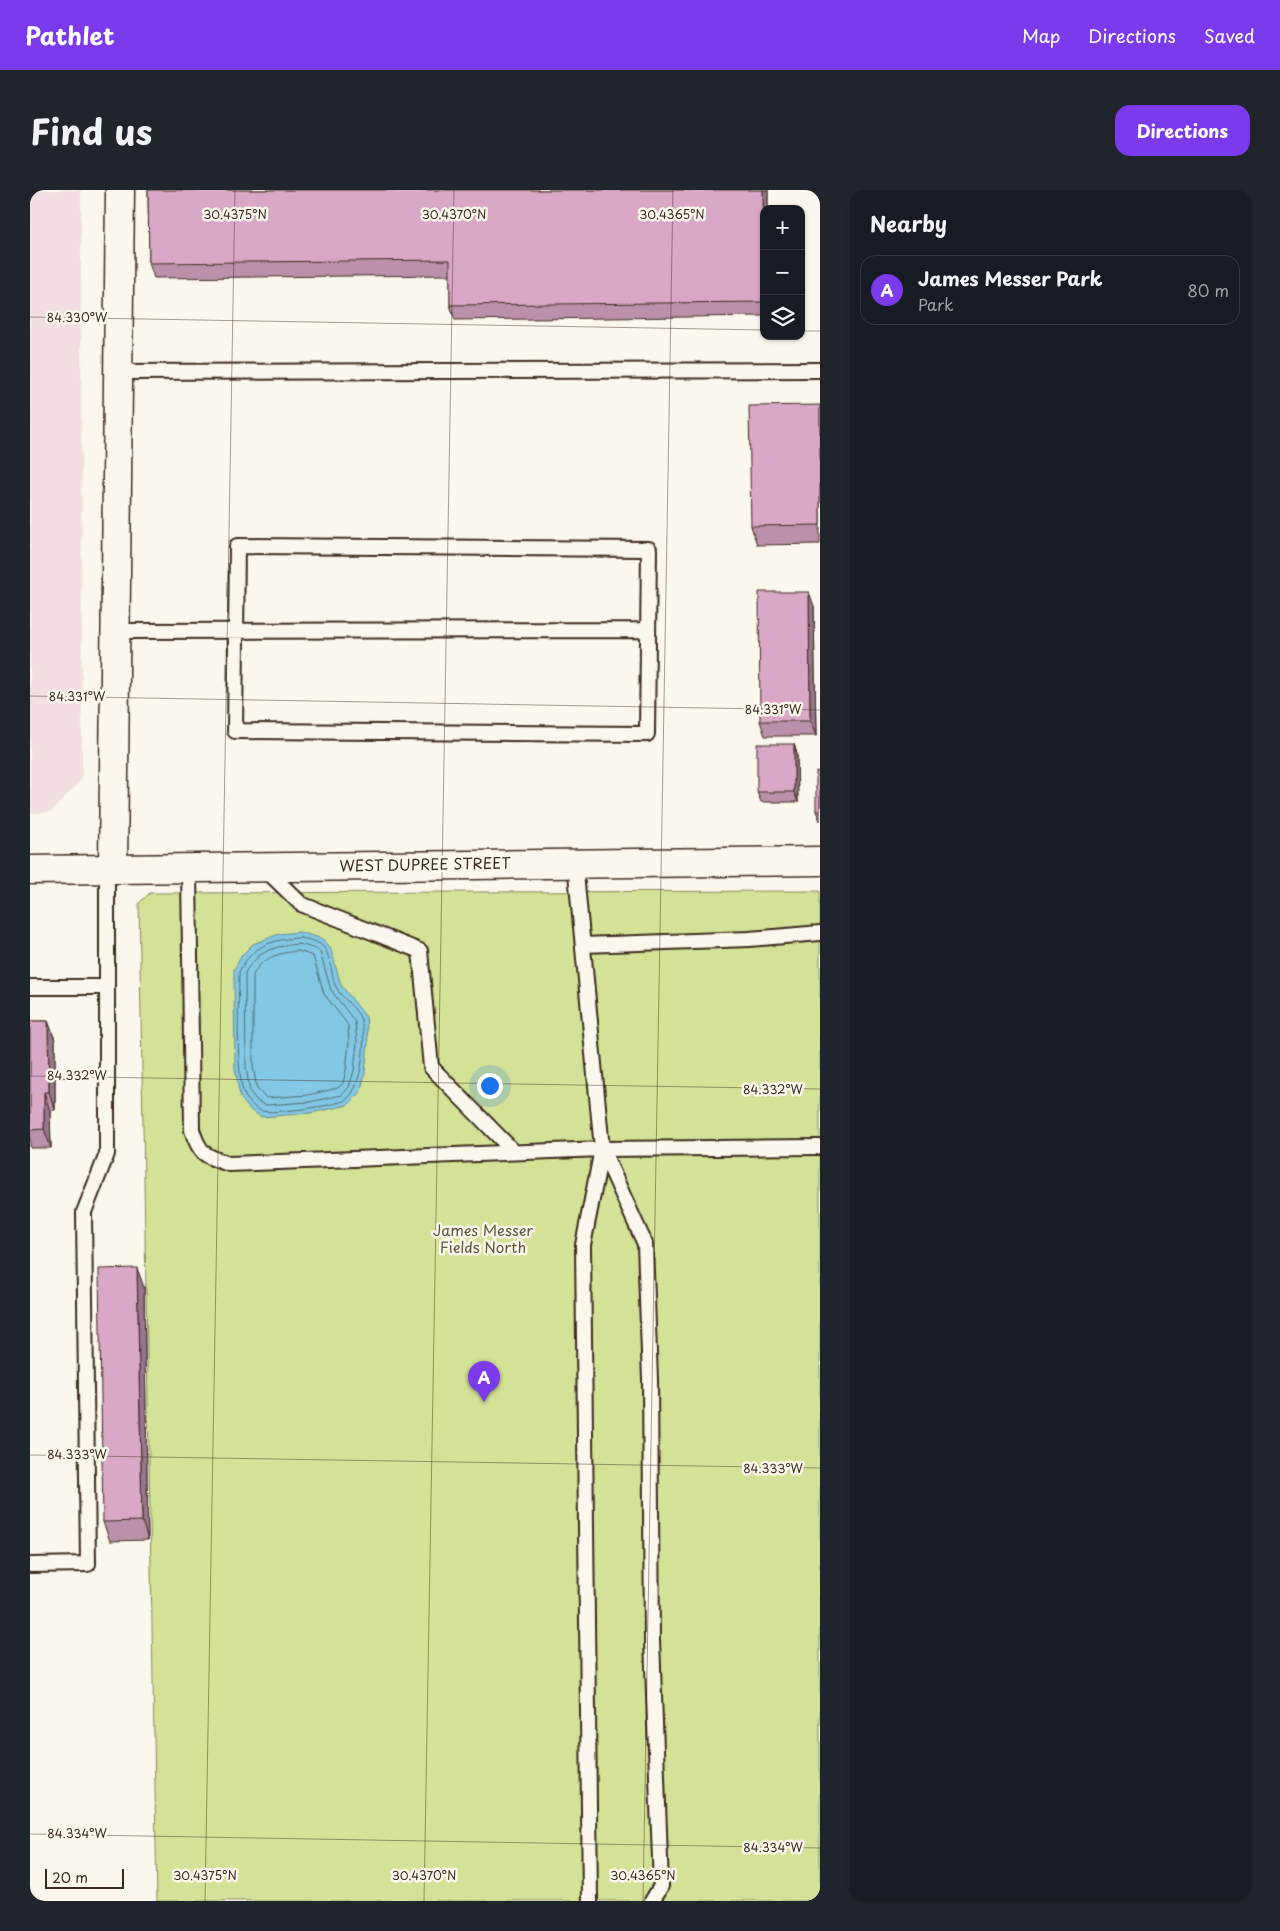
<!DOCTYPE html>
<html lang="en">
<head>
<meta charset="utf-8">
<style>
  :root { --surface:#171b24; --page:#20242c; --text:#f1f3f6; --muted:#9ea1a6; --line:#363941; --accent:#7c3aed }
  body { margin:0; font-family:"Playpen Sans",sans-serif; background:var(--page); color:var(--text) }
  .controls { position:absolute; right:15px; top:15px; display:grid; overflow:hidden; border-radius:10px; box-shadow:0 1px 4px #0004 }
  .controls button { width:45px; height:45px; display:grid; place-items:center; padding:0; border:0; border-bottom:1px solid var(--line); background:var(--surface); color:var(--text); font:25px sans-serif }
  .scale { position:absolute; left:15px; bottom:12px; width:79px; box-sizing:border-box; padding-left:5px; border:2px solid #3b2a1e; border-top:0; font-size:14px; line-height:18px; white-space:nowrap; color:#3b2a1e; -webkit-text-stroke:4px #fbf7ec; paint-order:stroke }
  .you { position:absolute; left:459px; top:895px; width:18px; height:18px; margin:-12px; border:4px solid #fff; border-radius:50%; background:#1a73e8; box-shadow:0 0 0 8px #1a73e833 }
  .badge { display:grid; place-items:center; width:32px; height:32px; border-radius:50%; background:var(--accent); color:#fff; font-size:16px; font-weight:700 }
  .pin { position:absolute; translate:-50% -41px; filter:drop-shadow(0 1px 2px #0008) }
  .pin::after { content:''; position:absolute; top:26px; width:18px; height:15px; background:inherit; clip-path:polygon(0 0,100% 0,50% 100%) }
  .list { margin:0; padding:0; list-style:none }
  h2 { display:flex; justify-content:space-between; align-items:center; height:65px; margin:0; padding:0 20px; font-size:21px }
  h2 small { font-size:16px; font-weight:400; color:var(--muted) }
  .list li { display:grid; grid-template-columns:32px 1fr auto; gap:15px; align-items:center; box-sizing:border-box; height:70px; margin:0 10px 10px; padding:0 10px; border:1px solid var(--line); border-radius:15px }
  .list b { display:block; font-size:19px; white-space:nowrap }
  .list p { margin:0; font-size:16px; white-space:nowrap; color:var(--muted) }
  .list em { font-size:16px; font-style:normal; color:var(--muted) }
  .icon { flex:none; width:28px; height:28px; fill:none; stroke:currentColor; stroke-width:2; stroke-linecap:round; stroke-linejoin:round }
  .map { position:relative; flex:none; width:790px; height:1711px; overflow:hidden; border-radius:15px }
  header { display:flex; align-items:center; gap:30px; box-sizing:border-box; height:70px; padding:0 25px; background:var(--accent); color:#fff }
  header strong { font-size:24px }
  nav { display:flex; gap:28px; margin-inline-start:auto; font-size:18px }
  .intro { display:flex; align-items:center; justify-content:space-between; box-sizing:border-box; height:120px; padding:0 30px }
  h1 { margin:0; font-size:35px }
  .button { padding:12px 22px; border-radius:15px; background:var(--accent); color:#fff; font-size:18px; font-weight:700 }
  main { display:flex; gap:30px; padding:0 30px }
  aside { flex:1; background:var(--surface); border-radius:15px; box-shadow:0 1px 4px #0004 }
  .map>svg:first-child { display:block }
</style>
</head>
<body>
<header>
<strong>Pathlet</strong>
<nav><a>Map</a><a>Directions</a><a>Saved</a></nav>
</header>
<div class="intro"><h1>Find us</h1><a class="button">Directions</a></div>
<main>
<div class="map">
<svg width="790" height="1711" viewBox="0 0 790 1711">
  <rect width="100%" height="100%" fill="#fbf7ec"/>
  <filter id="ink" filterUnits="userSpaceOnUse"><feTurbulence type="fractalNoise" baseFrequency=".02" numOctaves="2"/><feDisplacementMap in="SourceGraphic" scale="10" xChannelSelector="R" yChannelSelector="G"/><feConvolveMatrix kernelMatrix="1 2 1 2 8 2 1 2 1" color-interpolation-filters="sRGB"/></filter>
  <g filter="url(#ink)">
    <path fill="#f1dfe1" d="M0 0H51L52 589 21 622 0 623Z"/>
    <path fill="#d3e296" stroke="#87865a" d="M790 701V1711H127L109 713 120 703Z"/>
    <path fill="#82c8e4" stroke="#668995" d="M270 742 293 749 300 757 311 795 336 827 338 852 335 883 330 903 318 915 280 923 232 927 220 920 210 907 205 878 204 780 212 765 223 754 249 744Z"/>
    <g fill="none" stroke-linecap="round" stroke-linejoin="round">
      <path stroke="#57696d" stroke-width="1" d="M270 748C276 749 283 750 288 753 302 759 300 785 306 797 312 809 327 818 331 830 337 848 332 897 317 909 309 916 241 924 232 921 225 919 219 912 215 906 205 887 209 807 209 782 222 756 242 749 270 748Z
        M269 754 286 759 290 762 301 800 325 832 327 852 324 881 319 897 312 905 279 912 235 915 227 911 220 902 216 877 215 783C227 761 245 756 269 754Z
        M268 761 283 766 294 804 318 835 319 852 316 880 313 893 308 898 278 905 236 908 227 899 223 876V785C232 767 249 763 268 761Z"/>
      <g stroke="#3b2a1e" stroke-width="18">
        <path id="lane" d="M88 182 790 180
          M207 356 619 359 617 544 205 541Z
          M85 441 618 440
          M545 673 572 959 553 1055 560 1711
          M159 678 162 940C170 965 175 966 199 974L572 959 790 957
          M235 679 271 714 390 761 401 877 484 962
          M553 755 719 749 790 743
          M0 797H77
          M572 959 615 1054 620 1190 622 1450 631 1696 622 1711
          M0 1375 58 1374 54 1022 77 964V679"/>
      </g>
      <g stroke="#3b2a1e" stroke-width="31">
        <path id="street" d="M83 679 90 0"/>
      </g>
      <g stroke="#3b2a1e" stroke-width="31">
        <path id="secondary" d="M0 680 790 671"/>
      </g>
      <use href="#lane" stroke="#fbf7ec" stroke-width="14"/>
      <use href="#street" stroke="#fbf7ec" stroke-width="28"/>
      <use href="#secondary" stroke="#fbf7ec" stroke-width="28"/>
    </g>
    <path fill="#bb90aa" stroke="#3b2a1e" d="M118 0H738V19H734V126L425 130 420 115V85L124 88 119 73Z
      M790 215V354L727 355 721 336Z
      M784 416 786 546H735L730 531Z
      M764 554 767 564 768 612H731L727 602Z
      M790 582V631L786 621Z
      M0 831H18L25 850V920L20 921 21 958H0Z
      M114 1097 118 1350 80 1351 73 1332Z"/>
    <path fill="#98768b" stroke="#3b2a1e" d="M733 0H738V19H734V99Z
      M779 402 784 416 786 546 780 531Z
      M764 554 767 564 768 612 764 602Z
      M18 831 25 850V920L19 902Z
      M14 902 20 921 21 958 14 939Z
      M107 1078 114 1097 118 1350 112 1331Z"/>
    <path fill="#d9a8c6" stroke="#3b2a1e" d="M118 0H733L734 112 420 115V70L119 73Z
      M790 215V335L721 336 719 216Z
      M729 402H779L780 531H730Z
      M727 554H764V602H727Z
      M786 582H790V621H786Z
      M0 831H18L19 902H14V939L0 940Z
      M107 1078 112 1331 73 1332 69 1079Z"/>
  </g>
  <path fill="none" stroke="#3b2a1e" stroke-width="1" stroke-opacity="0.45" d="M0 127 734 140M771 141H790M0 506 790 520M0 886 790 899M0 1265 790 1278M0 1644 790 1658M175 1711 205 0M394 1711 424 0M613 1711 643 0"/>
  <g text-anchor="middle" stroke-width="5" stroke-linejoin="round" paint-order="stroke">
    <g font-size="15" fill="#3b2a1e" stroke="#fbf7ec">
      <text transform="translate(395 675) rotate(-1)" y="5">WEST DUPREE STREET</text>
    </g>
    <g font-size="15" fill="#61583c" stroke="#fbf7ec">
      <text x="453" y="1046">James Messer<tspan x="453" dy="17">Fields North</tspan></text>
    </g>
  </g>
  <g font-size="12" text-anchor="middle" fill="#3b2a1e" stroke="#fbf7ec" stroke-width="5" stroke-linejoin="round" paint-order="stroke">
    <text x="205" y="29">30.4375°N</text>
    <text x="424" y="29">30.4370°N</text>
    <text x="642" y="29">30.4365°N</text>
    <text x="47" y="132">84.330°W</text>
    <text x="47" y="511">84.331°W</text>
    <text x="743" y="524">84.331°W</text>
    <text x="47" y="890">84.332°W</text>
    <text x="743" y="904">84.332°W</text>
    <text x="47" y="1269">84.333°W</text>
    <text x="743" y="1283">84.333°W</text>
    <text x="47" y="1648">84.334°W</text>
    <text x="743" y="1662">84.334°W</text>
    <text x="175" y="1690">30.4375°N</text>
    <text x="394" y="1690">30.4370°N</text>
    <text x="613" y="1690">30.4365°N</text>
  </g>
</svg>
<div class="controls">
<button>+</button>
<button>−</button>
<button><svg class="icon" aria-label="layers" viewBox="0 0 24 24"><path d="M12 4l9 5-9 5-9-5zM3 14l9 5 9-5"/></svg></button>
</div>
<div class="scale">20 m</div>
<div class="you"></div>
<div class="pin badge" style="left:454px;top:1212px">A</div>
</div>
<aside>
<h2>Nearby<small></small></h2>
<ul class="list">
<li><span class="badge">A</span><div><b>James Messer Park</b><p>Park</p></div><em>80 m</em></li>
</ul>
</aside>
</main>
</body>
</html>
